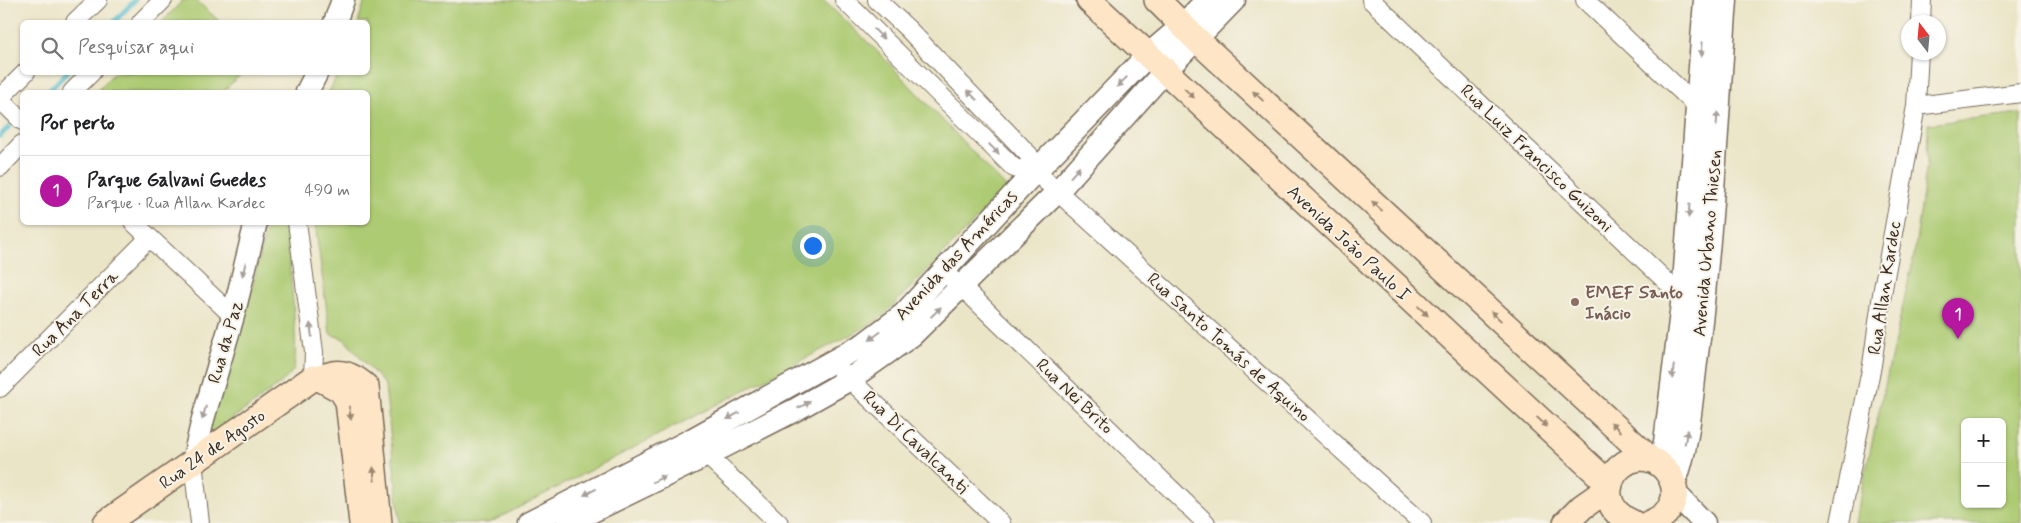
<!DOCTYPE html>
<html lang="pt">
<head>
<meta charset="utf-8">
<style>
  :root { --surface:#fff; --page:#f2f2f2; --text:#202124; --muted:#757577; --line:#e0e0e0; --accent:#b5179e }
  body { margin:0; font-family:Mynerve,sans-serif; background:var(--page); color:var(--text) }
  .controls { position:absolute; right:15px; bottom:15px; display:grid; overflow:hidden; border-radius:8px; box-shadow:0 1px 4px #0004 }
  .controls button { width:45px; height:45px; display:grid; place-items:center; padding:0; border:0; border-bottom:1px solid var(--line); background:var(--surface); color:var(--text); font:25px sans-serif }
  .compass { position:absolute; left:1901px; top:15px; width:45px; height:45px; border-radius:50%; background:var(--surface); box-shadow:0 1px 4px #0004; rotate:344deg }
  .you { position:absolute; left:812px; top:245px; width:18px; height:18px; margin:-12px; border:4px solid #fff; border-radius:50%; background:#1a73e8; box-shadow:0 0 0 8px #1a73e833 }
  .badge { display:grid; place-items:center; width:32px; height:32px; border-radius:50%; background:var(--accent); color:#fff; font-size:16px; font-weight:700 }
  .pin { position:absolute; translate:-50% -41px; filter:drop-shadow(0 1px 2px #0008) }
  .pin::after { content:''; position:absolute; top:26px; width:18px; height:15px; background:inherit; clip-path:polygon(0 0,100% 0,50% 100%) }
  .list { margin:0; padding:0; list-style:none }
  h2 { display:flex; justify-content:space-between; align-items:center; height:65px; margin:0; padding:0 20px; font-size:21px }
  h2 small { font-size:16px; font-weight:400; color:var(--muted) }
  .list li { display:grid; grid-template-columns:32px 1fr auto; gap:15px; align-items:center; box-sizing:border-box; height:70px; padding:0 20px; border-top:1px solid var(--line) }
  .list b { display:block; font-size:19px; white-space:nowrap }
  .list p { margin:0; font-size:16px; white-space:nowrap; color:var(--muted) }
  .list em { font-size:16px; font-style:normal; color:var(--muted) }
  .icon { flex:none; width:28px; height:28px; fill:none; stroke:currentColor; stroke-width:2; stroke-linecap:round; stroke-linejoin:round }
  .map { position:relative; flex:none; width:2021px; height:523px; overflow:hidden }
  .search { position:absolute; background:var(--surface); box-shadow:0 1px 4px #0004; left:20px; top:20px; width:350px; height:55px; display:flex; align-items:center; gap:12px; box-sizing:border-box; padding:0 18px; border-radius:8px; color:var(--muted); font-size:19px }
  .panel { position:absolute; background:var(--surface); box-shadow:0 1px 4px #0004; left:20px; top:90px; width:350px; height:135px; border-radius:8px }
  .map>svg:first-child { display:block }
</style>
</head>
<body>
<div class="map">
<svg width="2021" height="523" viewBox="0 0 2021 523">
  <rect width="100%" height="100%" fill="#f7f3e8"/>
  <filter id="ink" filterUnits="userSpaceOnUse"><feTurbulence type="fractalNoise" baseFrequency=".02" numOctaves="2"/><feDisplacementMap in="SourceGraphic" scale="10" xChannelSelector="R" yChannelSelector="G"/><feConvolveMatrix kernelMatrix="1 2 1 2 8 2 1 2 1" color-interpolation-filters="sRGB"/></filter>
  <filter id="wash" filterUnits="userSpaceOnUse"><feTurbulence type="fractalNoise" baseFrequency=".0096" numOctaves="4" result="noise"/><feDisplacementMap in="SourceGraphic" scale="20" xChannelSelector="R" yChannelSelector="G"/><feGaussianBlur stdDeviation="1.12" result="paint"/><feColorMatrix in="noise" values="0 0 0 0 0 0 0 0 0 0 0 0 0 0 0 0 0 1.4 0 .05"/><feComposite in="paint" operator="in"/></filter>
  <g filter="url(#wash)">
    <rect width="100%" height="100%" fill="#ebe5c8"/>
    <path fill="#adcb73" stroke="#747a48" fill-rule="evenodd" d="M183 0H196L220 22H162Z
      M365 0H823L876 50 1007 188 879 320 489 523H400L385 385 344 339 330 334 315 223 368 222V92H329L338 73 368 72V22H358Z
      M115 72H242V73L223 92H96Z
      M2021 113V523H1854L1914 256 1927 163 1928 124ZM1965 422H2002V504H1965Z
      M268 223H285C287 247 301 355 293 370 286 384 219 427 202 439 232 369 250 296 268 223Z"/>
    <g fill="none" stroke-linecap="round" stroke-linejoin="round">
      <path stroke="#52bcce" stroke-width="5" d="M114 22 135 0
        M48 92 67 72
        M0 136 9 127"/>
    </g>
  </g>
  <g filter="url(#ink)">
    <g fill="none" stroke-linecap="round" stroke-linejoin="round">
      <g stroke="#796b5a" stroke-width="20">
        <path id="minor" d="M844 0 1014 168 1036 172
          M877 0 908 29 1029 155 1036 172 1422 523
          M1371 0 1689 303
          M1585 0 1697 106
          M75 22 98 0
          M141 22 163 0
          M1921 22 1922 0
          M72 92 92 72
          M0 98 26 72
          M0 99 22 121
          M1916 106 2021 93
          M0 167 22 144
          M133 222 233 316
          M297 222 314 352 313 378
          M953 280 962 287 1206 523
          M842 372 1001 523
          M0 388 149 238
          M698 447 779 523
          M193 462 200 523
          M1840 523 1872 365 1882 294 1916 106 1919 52"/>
      </g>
      <g stroke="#796b5a" stroke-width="25">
        <path id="tertiary" d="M335 22 343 0
          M307 92 317 72
          M193 462 203 419 233 316 256 222
          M1660 464 1665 442 1683 296 1705 0
          M1674 484C1689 446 1691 402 1696 362 1712 242 1717 120 1726 0
          M1675 493 1704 523
          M529 523 691 440 864 344 904 314 1028 179 1148 55 1183 25 1207 0
          M568 523 707 455 795 410 850 379 912 335 1058 191 1165 71 1234 0"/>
      </g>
      <g stroke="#796b5a" stroke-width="28">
        <path id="secondary" d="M1089 0 1610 485
          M1157 0 1196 39 1651 460
          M321 379 341 390 348 401 362 523
          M106 523 313 378C320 379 323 377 329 375 344 370 356 378 366 387L379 523
          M1566 523 1582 507 1609 488
          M1633 523C1621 518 1611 510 1609 496 1608 486 1612 475 1619 468 1657 433 1704 502 1650 523"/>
      </g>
      <use href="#minor" stroke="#fff" stroke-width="18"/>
      <use href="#tertiary" stroke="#fff" stroke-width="22"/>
      <use href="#secondary" stroke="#fde5c5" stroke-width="25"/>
    </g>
    <defs><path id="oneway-solid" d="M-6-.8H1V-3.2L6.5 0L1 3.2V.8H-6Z" transform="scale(1.25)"/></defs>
    <g fill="#a79f9a">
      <use href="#oneway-solid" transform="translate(879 34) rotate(44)"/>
      <use href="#oneway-solid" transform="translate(1702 49) rotate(95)"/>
      <use href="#oneway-solid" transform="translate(1122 82) rotate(134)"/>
      <use href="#oneway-solid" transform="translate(972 95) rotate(-134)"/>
      <use href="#oneway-solid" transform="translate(1717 119) rotate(-86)"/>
      <use href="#oneway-solid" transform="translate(994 149) rotate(45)"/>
      <use href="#oneway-solid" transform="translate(1075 172) rotate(-48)"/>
      <use href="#oneway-solid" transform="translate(1689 211) rotate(94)"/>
      <use href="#oneway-solid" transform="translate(244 269) rotate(104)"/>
      <use href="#oneway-solid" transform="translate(936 312) rotate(-44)"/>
      <use href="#oneway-solid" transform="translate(311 330) rotate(-97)"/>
      <use href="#oneway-solid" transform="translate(875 336) rotate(143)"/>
      <use href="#oneway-solid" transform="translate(1673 372) rotate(97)"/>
      <use href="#oneway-solid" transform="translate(804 405) rotate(-29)"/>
      <use href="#oneway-solid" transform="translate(204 413) rotate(106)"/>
      <use href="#oneway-solid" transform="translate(733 416) rotate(151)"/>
      <use href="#oneway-solid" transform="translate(1686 437) rotate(-80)"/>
      <use href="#oneway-solid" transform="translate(659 479) rotate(-26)"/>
      <use href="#oneway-solid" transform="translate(590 492) rotate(153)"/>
    </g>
    <g fill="#9c8872">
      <use href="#oneway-solid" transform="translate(1189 93) rotate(43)"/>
      <use href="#oneway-solid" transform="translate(1258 96) rotate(-137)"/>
      <use href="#oneway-solid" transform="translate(1377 206) rotate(-137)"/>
      <use href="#oneway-solid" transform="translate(1423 311) rotate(43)"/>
      <use href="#oneway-solid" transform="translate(1496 316) rotate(-137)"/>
      <use href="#oneway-solid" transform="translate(350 413) rotate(82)"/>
      <use href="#oneway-solid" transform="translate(1542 422) rotate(43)"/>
      <use href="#oneway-solid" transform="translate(1616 427) rotate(-137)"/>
      <use href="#oneway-solid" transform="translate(374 474) rotate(-95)"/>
    </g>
  </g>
  <circle fill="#8d6e63" stroke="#f7f3e8" stroke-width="2" cx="1575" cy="302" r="5"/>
  <g text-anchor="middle" stroke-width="4" stroke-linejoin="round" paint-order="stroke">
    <g font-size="18" fill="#3b2a1e" stroke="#f7f3e8">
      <text transform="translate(1537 158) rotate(44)" y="6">Rua Luiz Francisco Guizoni</text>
      <text transform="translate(1349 243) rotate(43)" y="6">Avenida João Paulo I</text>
      <text transform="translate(1707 243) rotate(-85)" y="6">Avenida Urbano Thiesen</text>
      <text transform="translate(956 255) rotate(-47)" y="6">Avenida das Américas</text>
      <text transform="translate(1884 288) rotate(-81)" y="6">Rua Allan Kardec</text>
      <text transform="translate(75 313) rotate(-45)" y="6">Rua Ana Terra</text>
      <text transform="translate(225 342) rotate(-74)" y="6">Rua da Paz</text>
      <text transform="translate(1229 347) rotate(42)" y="6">Rua Santo Tomás de Aquino</text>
      <text transform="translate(1075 396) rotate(44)" y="6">Rua Nei Brito</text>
      <text transform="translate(916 442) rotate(44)" y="6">Rua Di Cavalcanti</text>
      <text transform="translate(212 449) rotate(-35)" y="6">Rua 24 de Agosto</text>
    </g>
    <g font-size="18" font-weight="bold" fill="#785e54" stroke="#f7f3e8" text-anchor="start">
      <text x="1585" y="298">EMEF Santo<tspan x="1585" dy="21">Inácio</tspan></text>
    </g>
  </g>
</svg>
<div class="controls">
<button>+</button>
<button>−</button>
</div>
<svg class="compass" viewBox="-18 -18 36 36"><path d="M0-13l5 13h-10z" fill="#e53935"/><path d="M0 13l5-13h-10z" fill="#757577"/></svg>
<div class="you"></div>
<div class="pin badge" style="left:1958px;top:339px">1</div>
<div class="search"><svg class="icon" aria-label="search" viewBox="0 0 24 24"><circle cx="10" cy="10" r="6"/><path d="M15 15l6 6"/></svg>Pesquisar aqui</div>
<section class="panel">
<h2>Por perto<small></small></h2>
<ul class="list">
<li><span class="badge">1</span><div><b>Parque Galvani Guedes</b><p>Parque · Rua Allan Kardec</p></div><em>490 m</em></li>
</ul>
</section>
</div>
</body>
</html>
